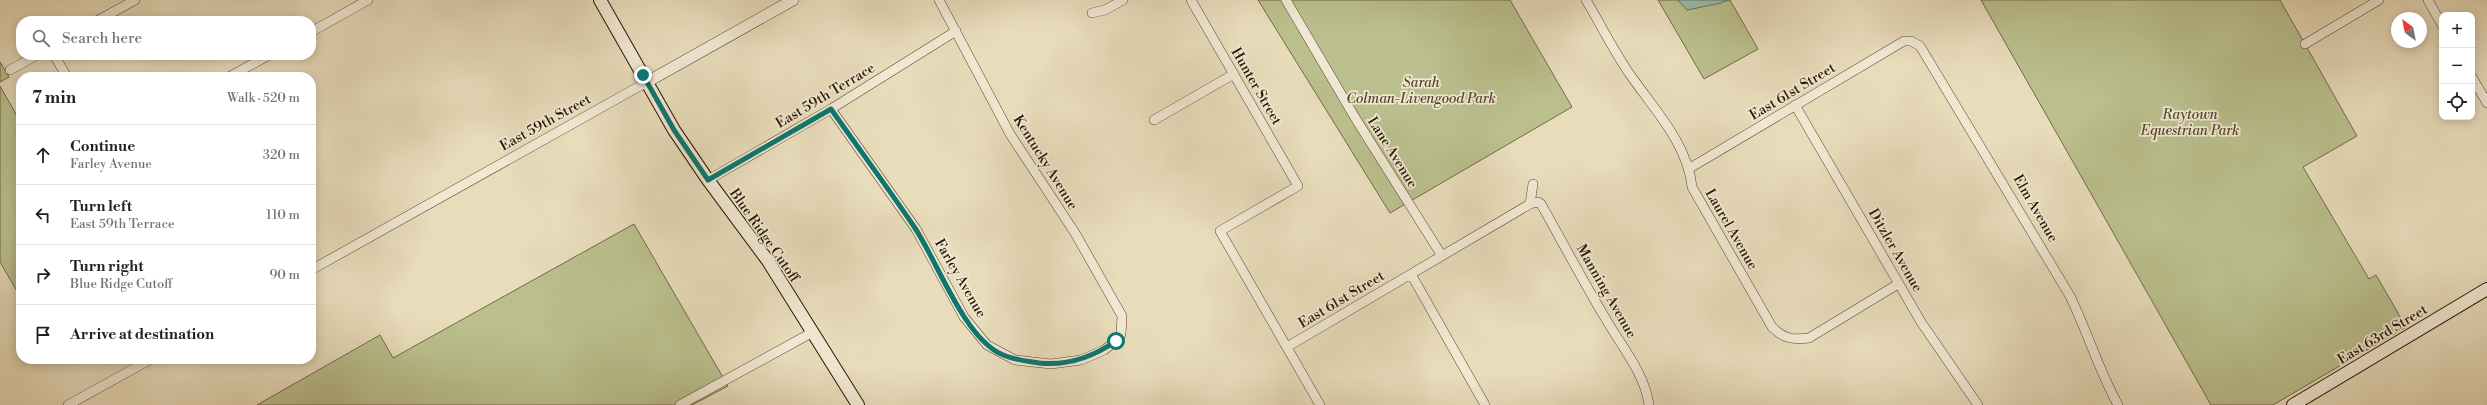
<!DOCTYPE html>
<html lang="en">
<head>
<meta charset="utf-8">
<style>
  :root { --surface:#fff; --page:#f2f2f2; --text:#202124; --muted:#757577; --line:#e0e0e0 }
  body { margin:0; font-family:"Libre Bodoni",serif; background:var(--page); color:var(--text) }
  .controls { position:absolute; right:12px; top:12px; display:grid; overflow:hidden; border-radius:8px; box-shadow:0 2px 10px #0003 }
  .controls button { width:36px; height:36px; display:grid; place-items:center; padding:0; border:0; border-bottom:1px solid var(--line); background:var(--surface); color:var(--text); font:20px sans-serif }
  .compass { position:absolute; left:2391px; top:12px; width:36px; height:36px; border-radius:50%; background:var(--surface); box-shadow:0 2px 10px #0003; rotate:328deg }
  .stop { position:absolute; width:12px; height:12px; margin:-9px; border:3px solid #0f766e; border-radius:50%; background:#fff }
  .stop.end { background:#0f766e; border-color:#fff; box-shadow:0 1px 4px #0008 }
  .list { margin:0; padding:0; list-style:none }
  h2 { display:flex; justify-content:space-between; align-items:center; height:52px; margin:0; padding:0 16px; font-size:17px }
  h2 small { font-size:13px; font-weight:400; color:var(--muted) }
  .list li { display:grid; grid-template-columns:26px 1fr auto; gap:12px; align-items:center; box-sizing:border-box; height:60px; padding:0 16px; border-top:1px solid var(--line) }
  .list b { display:block; font-size:15px; white-space:nowrap }
  .list p { margin:0; font-size:13px; white-space:nowrap; color:var(--muted) }
  .list em { font-size:13px; font-style:normal; color:var(--muted) }
  .icon { flex:none; width:22px; height:22px; fill:none; stroke:currentColor; stroke-width:2; stroke-linecap:round; stroke-linejoin:round }
  .map { position:relative; flex:none; width:2487px; height:405px; overflow:hidden }
  .search { position:absolute; background:var(--surface); box-shadow:0 2px 10px #0003; left:16px; top:16px; width:300px; height:44px; display:flex; align-items:center; gap:10px; box-sizing:border-box; padding:0 14px; border-radius:16px; color:var(--muted); font-size:15px }
  .panel { position:absolute; background:var(--surface); box-shadow:0 2px 10px #0003; left:16px; top:72px; width:300px; height:292px; border-radius:16px }
  .map>svg:first-child { display:block }
</style>
</head>
<body>
<div class="map">
<svg width="2487" height="405" viewBox="0 0 2487 405">
  <rect width="100%" height="100%" fill="#e8dcbb"/>
  <filter id="stains"><feTurbulence type="fractalNoise" baseFrequency=".005" numOctaves="4"/><feColorMatrix values="0 0 0 0 .2 0 0 0 0 .09 0 0 0 0 .02 0 0 0 .5 -.17"/></filter>
  <radialGradient id="worn" r=".72"><stop offset=".6" stop-color="#630" stop-opacity="0"/><stop offset="1" stop-color="#630" stop-opacity=".3"/></radialGradient>
  <path fill="#babf8d" stroke="#726a46" d="M1258 0H1510L1572 107 1390 213Z
    M1658 0H1678L1687 10 1730 0 1758 49 1704 79Z
    M1981 0H2280L2357 136 2303 167 2369 279 2376 275 2406 327 2273 405H2211Z
    M0 62 9 77 0 82Z
    M0 86 21 123V298L0 262Z
    M634 224 728 386 692 405H257L380 335 393 358Z"/>
  <path fill="#98bcaa" stroke="#6c7966" d="M1678 0H1727L1721 3 1687 10Z"/>
  <g fill="none" stroke-linecap="round" stroke-linejoin="round">
    <g stroke="#59462f" stroke-width="10">
      <path id="minor" d="M1191 0 1298 186 1220 231 1320 405
        M1286 0 1354 116 1442 256
        M1586 0C1601 25 1614 52 1631 76 1655 110 1688 145 1692 187L1772 327C1784 339 1793 340 1809 338L1898 284
        M2428 0 2442 25
        M1092 13 1105 10 1123 0
        M97 21 135 0
        M311 32 368 0
        M2305 44 2379 0
        M54 55 67 77
        M10 70 37 55
        M229 77 269 55
        M2472 77 2487 103
        M1795 105 1921 322 1978 405
        M831 109 916 229 964 317 987 345 1015 360 1051 364 1081 360 1104 350 1116 341 1121 334 1122 316 1075 233 1010 134 939 0
        M1154 120 1234 74
        M1690 168 1904 41H1911L1920 46 2070 296C2088 333 2098 369 2118 405
        M708 180 831 109 956 31
        M1530 204 1538 202 1541 204C1563 243 1584 283 1607 321 1622 347 1645 374 1649 405
        M311 270 647 82
        M1411 274 1485 405
        M1287 347 1530 204 1533 184
        M68 405 151 359
        M680 405 813 332"/>
    </g>
    <g stroke="#59462f" stroke-width="12">
      <path id="tertiary" d="M647 82 793 0"/>
    </g>
    <g stroke="#291400" stroke-width="14">
      <path id="secondary" d="M600 0 674 130 708 180 768 261 858 405
        M2293 405 2487 289"/>
    </g>
    <use href="#minor" stroke="#f0e8d3" stroke-width="9"/>
    <use href="#tertiary" stroke="#f0e8d3" stroke-width="11"/>
    <use href="#secondary" stroke="#f0e8d3" stroke-width="12"/>
  </g>
  <g fill="none" stroke-linecap="round" stroke-linejoin="round">
    <path stroke="#0f766e" stroke-width="5" d="M643 75 674 130 708 180 831 109C859 149 888 188 915 228 938 263 964 337 1001 354 1013 360 1026 361 1039 363 1067 366 1093 357 1116 341"/>
  </g>
  <g text-anchor="middle" stroke-width="3.5" stroke-linejoin="round" paint-order="stroke">
    <g font-size="14" font-style="italic" fill="#54472a" stroke="#f0e8d3">
      <text x="1421" y="87">Sarah<tspan x="1421" dy="16">Colman-Livengood Park</tspan></text>
      <text x="2190" y="119">Raytown<tspan x="2190" dy="16">Equestrian Park</tspan></text>
    </g>
    <g font-size="14" fill="#291400" stroke="#f0e8d3">
      <text transform="translate(1257 86) rotate(60)" y="5">Hunter Street</text>
      <text transform="translate(1792 91) rotate(-31)" y="5">East 61st Street</text>
      <text transform="translate(825 95) rotate(-31)" y="5">East 59th Terrace</text>
      <text transform="translate(545 122) rotate(-29)" y="5">East 59th Street</text>
      <text transform="translate(1393 152) rotate(58)" y="5">Lane Avenue</text>
      <text transform="translate(1046 162) rotate(58)" y="5">Kentucky Avenue</text>
      <text transform="translate(2036 208) rotate(60)" y="5">Elm Avenue</text>
      <text transform="translate(1732 229) rotate(60)" y="5">Laurel Avenue</text>
      <text transform="translate(765 235) rotate(55)" y="5">Blue Ridge Cutoff</text>
      <text transform="translate(1896 250) rotate(60)" y="5">Ditzler Avenue</text>
      <text transform="translate(961 278) rotate(60)" y="5">Farley Avenue</text>
      <text transform="translate(1607 291) rotate(60)" y="5">Manning Avenue</text>
      <text transform="translate(1341 299) rotate(-31)" y="5">East 61st Street</text>
      <text transform="translate(2382 334) rotate(-31)" y="5">East 63rd Street</text>
    </g>
  </g>
  <rect width="100%" height="100%" filter="url(#stains)"/>
  <rect width="100%" height="100%" fill="url(#worn)"/>
</svg>
<div class="controls">
<button>+</button>
<button>−</button>
<button><svg class="icon" aria-label="locate" viewBox="0 0 24 24"><circle cx="12" cy="12" r="6"/><path d="M12 2v4M12 18v4M2 12h4M18 12h4"/></svg></button>
</div>
<svg class="compass" viewBox="-18 -18 36 36"><path d="M0-13l5 13h-10z" fill="#e53935"/><path d="M0 13l5-13h-10z" fill="#757577"/></svg>
<div class="stop" style="left:1116px;top:341px"></div>
<div class="stop end" style="left:643px;top:75px"></div>
<div class="search"><svg class="icon" aria-label="search" viewBox="0 0 24 24"><circle cx="10" cy="10" r="6"/><path d="M15 15l6 6"/></svg>Search here</div>
<section class="panel">
<h2>7 min<small>Walk · 520 m</small></h2>
<ul class="list">
<li><svg class="icon" aria-label="ahead" viewBox="0 0 24 24"><path d="M12 20V5M6 11l6-6 6 6"/></svg><div><b>Continue</b><p>Farley Avenue</p></div><em>320 m</em></li>
<li><svg class="icon" aria-label="left" viewBox="0 0 24 24"><path d="M17 20v-9H6M10 6l-5 5 5 5"/></svg><div><b>Turn left</b><p>East 59th Terrace</p></div><em>110 m</em></li>
<li><svg class="icon" aria-label="right" viewBox="0 0 24 24"><path d="M7 20v-9h11M14 6l5 5-5 5"/></svg><div><b>Turn right</b><p>Blue Ridge Cutoff</p></div><em>90 m</em></li>
<li><svg class="icon" aria-label="arrive" viewBox="0 0 24 24"><path d="M6 21V4h12l-3 4 3 4H6"/></svg><div><b>Arrive at destination</b></div></li>
</ul>
</section>
</div>
</body>
</html>
